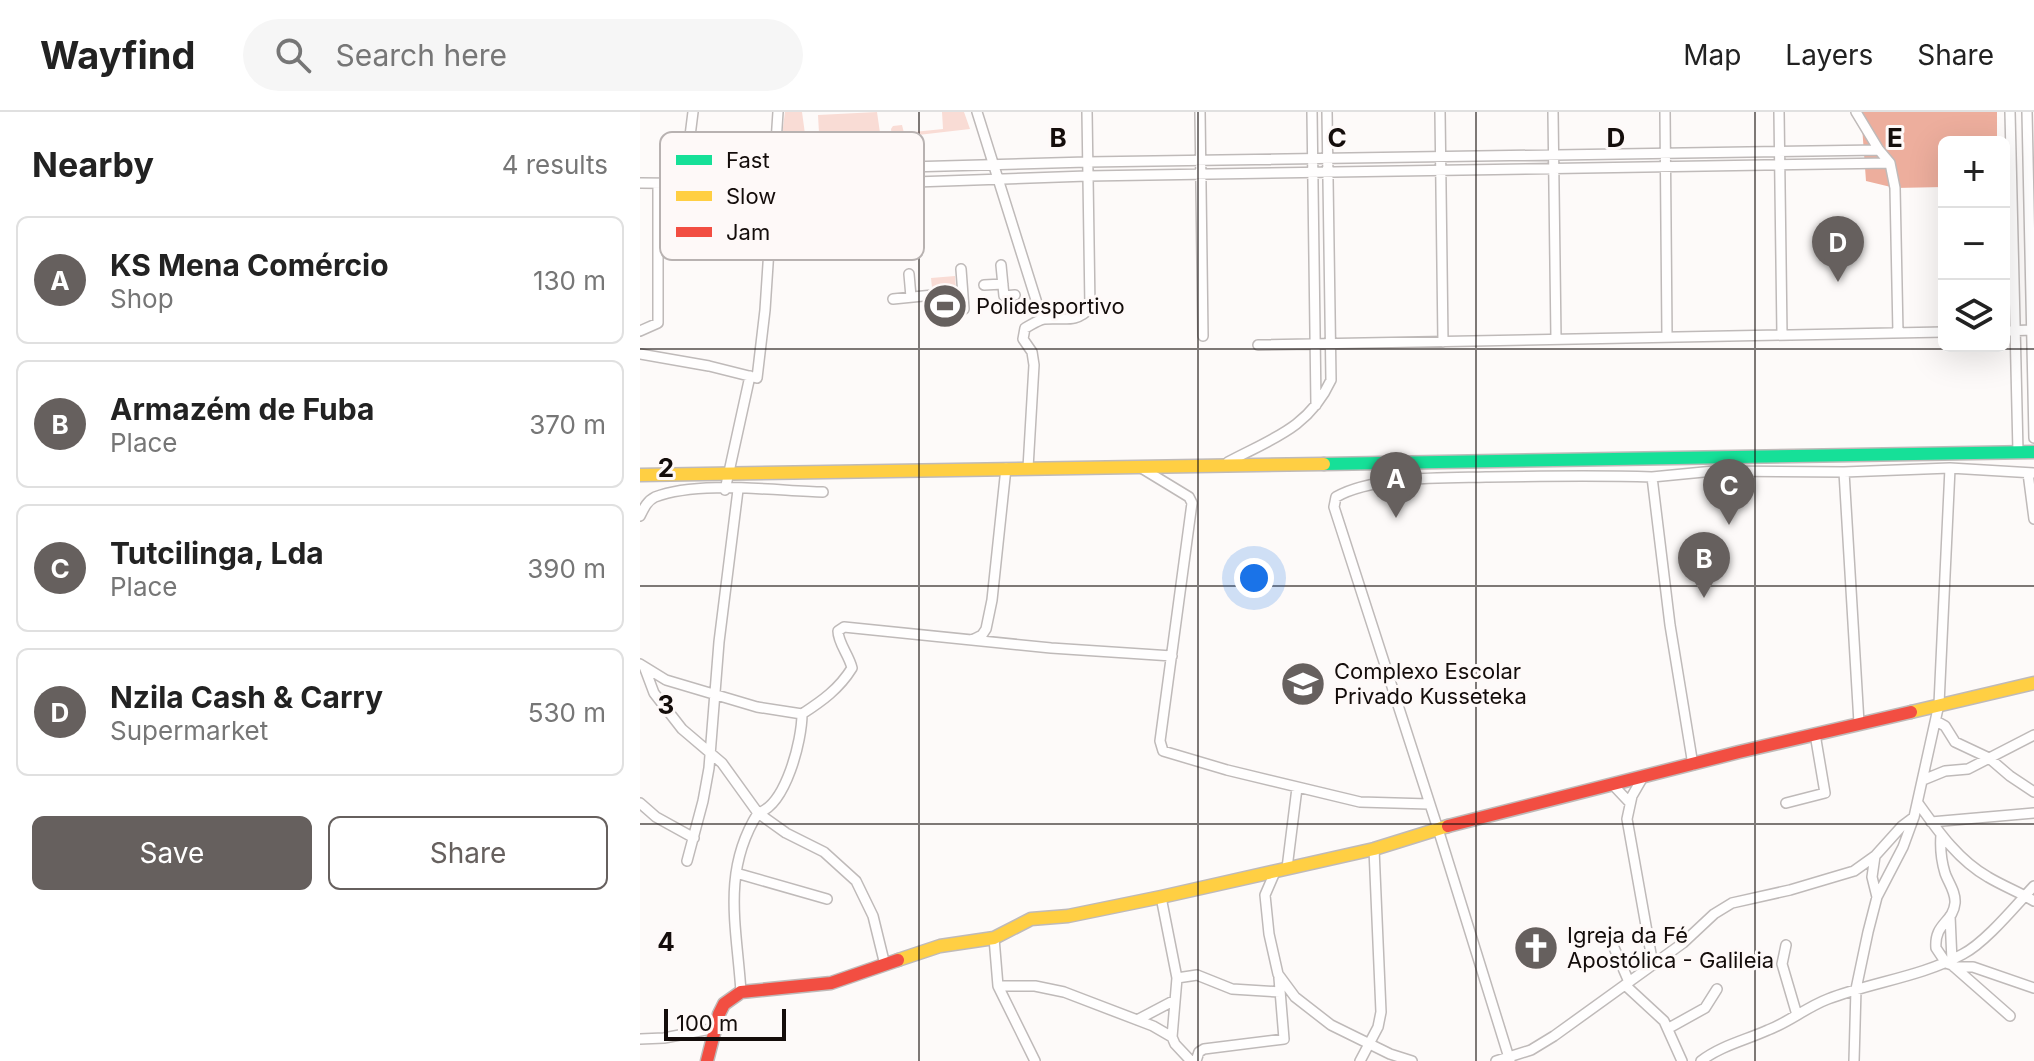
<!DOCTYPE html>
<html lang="en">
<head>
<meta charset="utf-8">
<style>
  :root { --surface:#fff; --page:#f6f6f6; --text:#222; --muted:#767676; --line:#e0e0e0; --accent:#66605e }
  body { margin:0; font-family:Inter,sans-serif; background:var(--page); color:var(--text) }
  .controls { position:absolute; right:24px; top:24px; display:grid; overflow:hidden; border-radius:12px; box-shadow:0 8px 32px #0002 }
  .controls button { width:72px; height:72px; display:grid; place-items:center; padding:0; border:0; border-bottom:2px solid var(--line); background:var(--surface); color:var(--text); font:40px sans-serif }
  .scale { position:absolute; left:24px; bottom:20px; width:122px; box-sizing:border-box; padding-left:8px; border:4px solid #140d0b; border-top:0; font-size:22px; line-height:28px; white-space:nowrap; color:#140d0b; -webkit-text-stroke:6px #fef9f8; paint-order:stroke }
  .you { position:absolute; left:614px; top:466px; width:28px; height:28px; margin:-20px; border:6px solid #fff; border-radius:50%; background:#1a73e8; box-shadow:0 0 0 12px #1a73e833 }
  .badge { display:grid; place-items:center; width:52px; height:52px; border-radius:50%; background:var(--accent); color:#fff; font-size:26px; font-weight:700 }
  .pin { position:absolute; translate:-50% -66px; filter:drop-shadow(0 2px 4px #0008) }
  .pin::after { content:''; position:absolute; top:42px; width:28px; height:24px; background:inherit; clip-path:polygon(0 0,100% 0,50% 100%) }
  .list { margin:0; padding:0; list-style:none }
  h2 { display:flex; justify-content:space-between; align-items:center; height:104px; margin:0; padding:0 32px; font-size:34px }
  h2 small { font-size:26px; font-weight:400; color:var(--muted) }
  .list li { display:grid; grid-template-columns:52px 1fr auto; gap:24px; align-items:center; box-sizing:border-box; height:128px; margin:0 16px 16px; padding:0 16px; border:2px solid var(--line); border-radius:12px }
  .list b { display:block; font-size:30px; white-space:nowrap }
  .list p { margin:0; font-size:26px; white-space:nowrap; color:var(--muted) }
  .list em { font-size:26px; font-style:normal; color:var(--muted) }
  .actions { display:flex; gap:16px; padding:24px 32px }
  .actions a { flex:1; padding:18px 0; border:2px solid var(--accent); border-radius:12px; text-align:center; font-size:28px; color:var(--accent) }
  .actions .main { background:var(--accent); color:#fff }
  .icon { flex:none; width:44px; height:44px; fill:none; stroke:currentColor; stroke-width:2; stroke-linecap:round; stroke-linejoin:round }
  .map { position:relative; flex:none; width:1394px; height:949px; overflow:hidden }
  header { display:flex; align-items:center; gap:48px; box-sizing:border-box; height:112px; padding:0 40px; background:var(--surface); border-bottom:2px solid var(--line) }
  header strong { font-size:38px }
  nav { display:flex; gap:44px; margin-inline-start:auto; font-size:28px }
  .search { width:560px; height:72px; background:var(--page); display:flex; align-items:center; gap:20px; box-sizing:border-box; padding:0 28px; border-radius:44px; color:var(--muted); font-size:30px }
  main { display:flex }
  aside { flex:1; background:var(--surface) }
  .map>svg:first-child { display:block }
</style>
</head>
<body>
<header>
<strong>Wayfind</strong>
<div class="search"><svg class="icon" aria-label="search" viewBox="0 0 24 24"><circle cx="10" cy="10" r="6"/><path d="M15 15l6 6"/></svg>Search here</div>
<nav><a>Map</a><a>Layers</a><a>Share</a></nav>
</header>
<main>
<aside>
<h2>Nearby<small>4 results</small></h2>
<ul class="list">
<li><span class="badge">A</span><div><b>KS Mena Comércio</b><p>Shop</p></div><em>130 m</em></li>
<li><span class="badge">B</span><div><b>Armazém de Fuba</b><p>Place</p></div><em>370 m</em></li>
<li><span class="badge">C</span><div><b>Tutcilinga, Lda</b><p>Place</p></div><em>390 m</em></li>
<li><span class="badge">D</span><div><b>Nzila Cash &amp; Carry</b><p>Supermarket</p></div><em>530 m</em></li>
</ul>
<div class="actions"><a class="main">Save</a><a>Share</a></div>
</aside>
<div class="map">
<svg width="1394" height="949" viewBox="0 0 1394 949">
  <rect width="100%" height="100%" fill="#fdfaf9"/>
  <path fill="#f9dcd5" d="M145 0H162L165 22 179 21 178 3 237 0 240 21 236 22 237 27 140 39Z
    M302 0H324L330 17 252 26 251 17 253 14 262 13 264 21 303 17Z
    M315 164 318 204 295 206 291 166Z"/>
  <path fill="#edae9d" d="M1221 0H1357V30H1304V75L1255 76 1226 69Z"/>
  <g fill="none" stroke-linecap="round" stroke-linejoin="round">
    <g stroke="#bfbab9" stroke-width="12">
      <path id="street" d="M337 0 402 207
        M560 0 563 224
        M672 0 676 293
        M800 0 803 230
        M913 0 916 227
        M1025 0 1027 225
        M1139 0 1142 223
        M1216 0 1239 38 1250 51 1255 76 1258 221
        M1370 0 1378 340
        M1387 0 1394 326
        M134 69 157 58 447 50 1239 38
        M0 71 99 72 134 69 157 74 447 64 1250 51
        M44 72 53 0
        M361 153 364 184 375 183
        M321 157 324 197
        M269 162 271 185
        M344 173 363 172
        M253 187 293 183
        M0 219 18 211V72
        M1364 219 1392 218
        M618 233 1304 220
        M0 242 69 254 117 266 125 198 138 0
        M588 350C631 327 669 316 691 268L687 0
        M388 356 394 253 392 240 383 227 385 216C391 213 398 208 404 207 422 205 436 212 450 196L447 0
        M503 357 549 385 552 391 520 629 523 639 587 658 720 690 789 692
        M1204 360 1219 611
        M1388 361 1394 407
        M1012 365 1074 359 1204 360 1310 356 1394 361
        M85 378 110 264
        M0 404C4 396 7 389 15 385 58 368 137 379 183 380
        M332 528 342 523 346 517 352 488 366 356
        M0 552 26 568 117 595 162 602C162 628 146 693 118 701 81 760 97 816 101 880
        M5 557 14 581 42 617 82 651 118 701 146 721 184 740 216 769 233 804 245 853
        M162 602C182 589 199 577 212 556 209 543 198 531 198 519L204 515 411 536 532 544
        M1296 609 1305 614 1315 630 1349 646 1370 664 1394 680
        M1003 665 992 684 987 707 1013 853
        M1283 668 1305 659 1328 657 1394 623
        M973 673 990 691
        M0 691 16 705 54 726
        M1146 691 1185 681 1175 622
        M1278 691C1298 719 1318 748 1348 765 1363 774 1379 780 1394 789
        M1291 710 1394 701
        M1301 723C1300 736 1301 748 1305 761 1308 770 1316 780 1315 791 1313 811 1294 811 1296 836L1306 851 1312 853 1370 904
        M1235 744 1232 765 1237 785
        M47 749 63 689 69 656 79 530 98 378
        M647 756 657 676
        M635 760 625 783 629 822 638 862 655 885 691 913 750 942 772 949
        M96 761 187 787
        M521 785 537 866 532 925 535 932 551 949
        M1310 804 1312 849
        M354 826 358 874 395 949
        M972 831 989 870
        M1146 833 1142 852 1157 903
        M1314 855H1333L1394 876
        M537 866 557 863 592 877 640 880
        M985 873 1024 909 1042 949
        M358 874H395L424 880 513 914 532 925
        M497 908 535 888
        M1029 916 1065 896 1077 877
        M0 927 24 926 76 916
        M556 949 559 940 564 937 644 927 639 866
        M720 949 738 915 741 900 734 737
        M856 949 891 938 914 924 1043 831 1074 802 1092 791 1150 778 1214 759 1235 744 1262 714 1274 705
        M870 949 798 717 694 395 696 385C732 364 805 366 846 365 902 364 956 363 1012 365L1030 513 1053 653
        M1061 949C1080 934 1106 928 1128 918 1149 910 1167 895 1188 887 1232 870 1281 865 1323 842 1346 830 1376 793 1394 774
        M1214 949 1216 877 1228 820 1237 785 1263 735 1274 705 1299 592 1310 356"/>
    </g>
    <g stroke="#bfbab9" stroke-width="15">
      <path id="fast" d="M684 352 1394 340"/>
    </g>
    <g stroke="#bfbab9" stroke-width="15">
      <path id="slow" d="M0 363 684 352
        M1271 600 1394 571
        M258 848 300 834 354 826 391 807 428 804 521 785 734 737 808 714"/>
    </g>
    <g stroke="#bfbab9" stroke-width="15">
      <path id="jam" d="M808 714 1099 640 1271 600
        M67 949 79 902 84 892 101 880 191 871 258 848"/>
    </g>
    <use href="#street" stroke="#fffefe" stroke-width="9"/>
    <use href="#fast" stroke="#16e098" stroke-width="12"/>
    <use href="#slow" stroke="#ffcf43" stroke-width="12"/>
    <use href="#jam" stroke="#f24e42" stroke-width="12"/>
  </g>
  <path fill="none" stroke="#140d0b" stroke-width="2" stroke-opacity="0.55" d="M279 0V949M558 0V949M836 0V949M1115 0V949M0 237H1394M0 474H1394M0 712H1394"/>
  <defs>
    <g id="stadium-disc" transform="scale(2.3)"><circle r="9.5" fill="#66605e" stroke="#fef9f8"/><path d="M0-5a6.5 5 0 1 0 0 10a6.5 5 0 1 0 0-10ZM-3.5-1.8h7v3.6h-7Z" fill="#fff"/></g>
    <g id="school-disc" transform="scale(2.3)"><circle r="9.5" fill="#66605e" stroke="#fef9f8"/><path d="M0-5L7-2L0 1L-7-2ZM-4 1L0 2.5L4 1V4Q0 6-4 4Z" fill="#fff"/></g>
    <g id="church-disc" transform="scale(2.3)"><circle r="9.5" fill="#66605e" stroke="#fef9f8"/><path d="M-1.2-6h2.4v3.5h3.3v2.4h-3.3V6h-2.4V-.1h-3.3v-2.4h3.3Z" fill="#fff"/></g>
  </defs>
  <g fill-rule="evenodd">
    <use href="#stadium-disc" x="305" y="194"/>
    <use href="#school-disc" x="663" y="572"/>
    <use href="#church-disc" x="896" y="836"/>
  </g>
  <g text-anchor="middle" stroke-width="6" stroke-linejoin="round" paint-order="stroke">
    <g font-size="22" fill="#140d0b" stroke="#fef9f8" text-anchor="start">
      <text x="336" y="202">Polidesportivo</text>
      <text x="694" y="567">Complexo Escolar<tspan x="694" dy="25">Privado Kusseteka</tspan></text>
      <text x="927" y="831">Igreja da Fé<tspan x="927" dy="25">Apostólica - Galileia</tspan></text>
    </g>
  </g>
  <rect x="20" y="20" width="264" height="128" rx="12" fill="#fef9f8" stroke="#b8b2b1" stroke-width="2"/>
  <rect x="36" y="43" width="36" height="10" fill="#16e098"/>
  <rect x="36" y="79" width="36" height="10" fill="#ffcf43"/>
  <rect x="36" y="115" width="36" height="10" fill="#f24e42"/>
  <g font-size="22" fill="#140d0b">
    <text x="86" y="56">Fast</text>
    <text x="86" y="92">Slow</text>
    <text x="86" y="128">Jam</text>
  </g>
  <g font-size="26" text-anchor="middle" font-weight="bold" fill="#140d0b" stroke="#fef9f8" stroke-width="6" stroke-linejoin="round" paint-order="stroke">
    <text x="418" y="35">B</text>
    <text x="697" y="35">C</text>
    <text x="976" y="35">D</text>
    <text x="1255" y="35">E</text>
    <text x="26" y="365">2</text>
    <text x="26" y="602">3</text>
    <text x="26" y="839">4</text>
  </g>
</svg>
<div class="controls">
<button>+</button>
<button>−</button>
<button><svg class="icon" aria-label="layers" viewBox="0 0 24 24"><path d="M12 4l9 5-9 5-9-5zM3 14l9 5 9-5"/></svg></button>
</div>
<div class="scale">100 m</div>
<div class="you"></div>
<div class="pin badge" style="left:756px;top:406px">A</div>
<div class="pin badge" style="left:1064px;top:486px">B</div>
<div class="pin badge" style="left:1089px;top:413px">C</div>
<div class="pin badge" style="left:1198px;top:170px">D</div>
</div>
</main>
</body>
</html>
